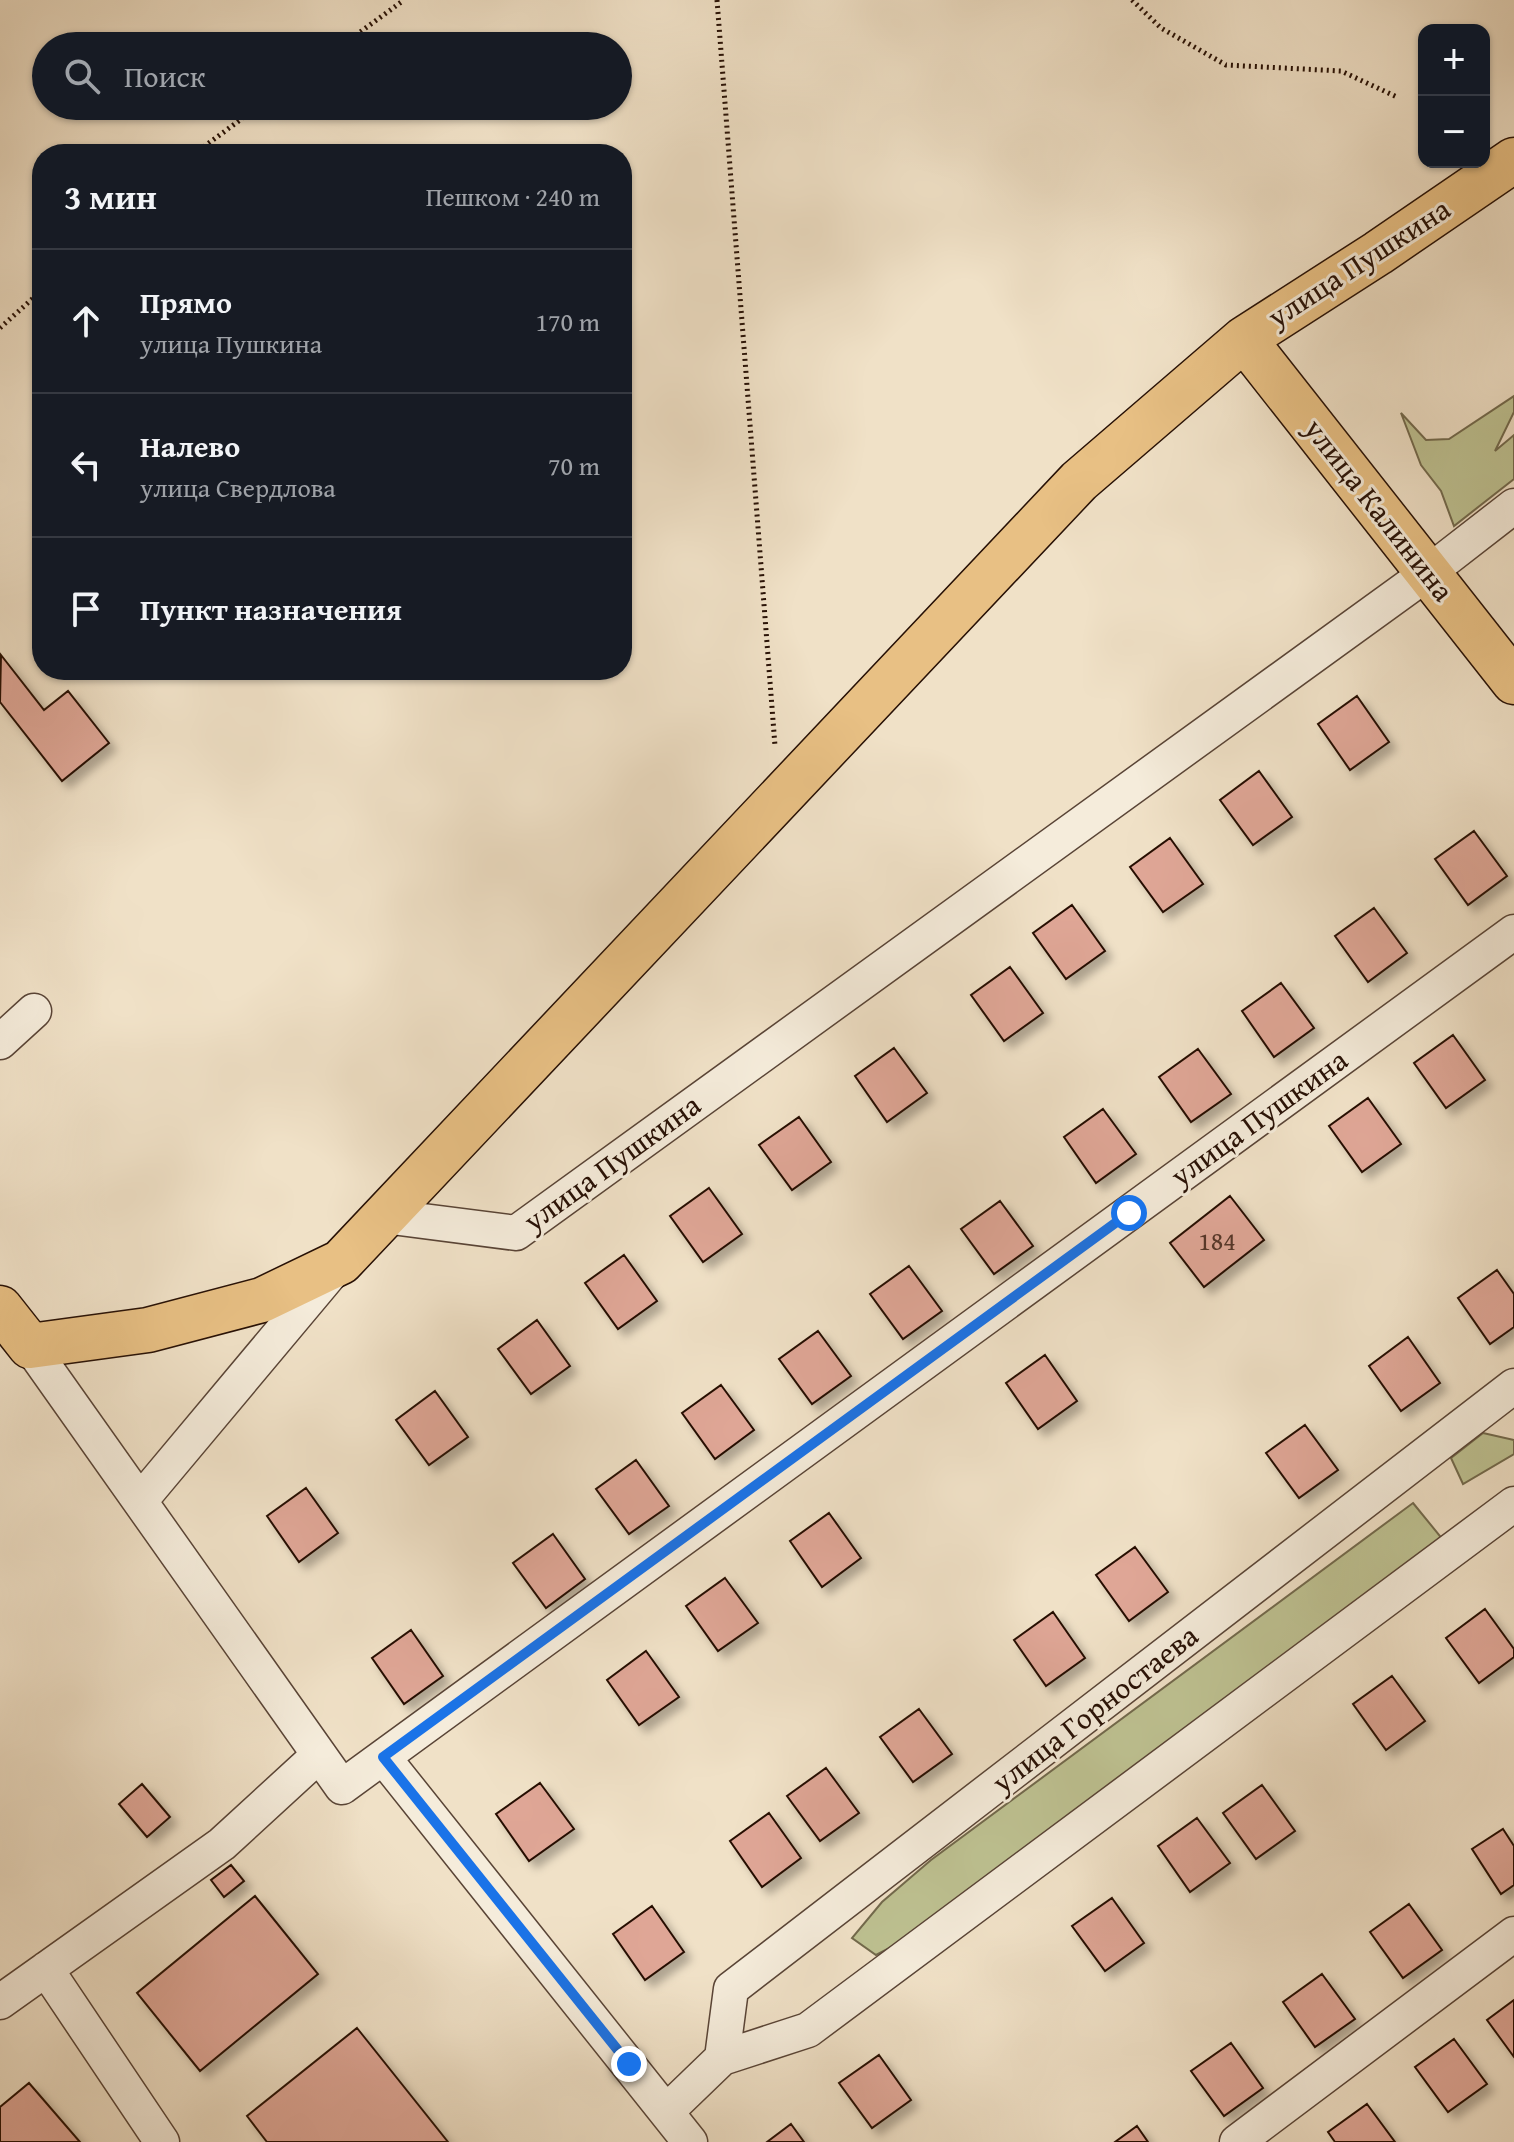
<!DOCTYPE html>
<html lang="ru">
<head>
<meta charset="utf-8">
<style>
  :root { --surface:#171b24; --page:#20242c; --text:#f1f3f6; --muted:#9ea1a6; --line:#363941 }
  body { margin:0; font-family:"Gentium Book Plus",serif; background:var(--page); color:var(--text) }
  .controls { position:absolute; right:24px; top:24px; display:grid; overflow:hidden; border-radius:16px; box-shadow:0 2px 6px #0004 }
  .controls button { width:72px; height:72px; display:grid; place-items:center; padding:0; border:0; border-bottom:2px solid var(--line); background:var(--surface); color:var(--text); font:40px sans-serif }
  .stop { position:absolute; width:24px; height:24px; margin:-18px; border:6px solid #1a73e8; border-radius:50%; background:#fff }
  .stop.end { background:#1a73e8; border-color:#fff; box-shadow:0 2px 8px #0008 }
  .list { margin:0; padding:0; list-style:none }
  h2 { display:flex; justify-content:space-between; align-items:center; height:104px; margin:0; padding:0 32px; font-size:34px }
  h2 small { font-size:26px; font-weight:400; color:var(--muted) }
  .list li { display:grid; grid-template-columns:52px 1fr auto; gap:24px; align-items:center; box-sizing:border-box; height:144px; padding:0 32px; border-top:2px solid var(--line) }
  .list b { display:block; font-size:30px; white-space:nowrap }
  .list p { margin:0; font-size:26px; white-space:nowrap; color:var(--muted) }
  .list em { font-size:26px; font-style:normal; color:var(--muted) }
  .icon { flex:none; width:44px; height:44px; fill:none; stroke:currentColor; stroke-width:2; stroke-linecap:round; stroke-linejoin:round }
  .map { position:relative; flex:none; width:1514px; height:2142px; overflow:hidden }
  .search { position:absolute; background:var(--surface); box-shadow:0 2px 6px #0004; left:32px; top:32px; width:600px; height:88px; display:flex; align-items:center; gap:20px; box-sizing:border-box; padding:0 28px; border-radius:44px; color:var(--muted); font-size:30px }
  .panel { position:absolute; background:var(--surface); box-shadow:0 2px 6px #0004; left:32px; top:144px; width:600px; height:536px; border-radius:32px }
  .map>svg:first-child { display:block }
</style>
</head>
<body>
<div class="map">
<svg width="1514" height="2142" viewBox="0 0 1514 2142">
  <defs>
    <filter id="shadow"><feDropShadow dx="7" dy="7" stdDeviation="4" flood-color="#0004"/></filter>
  </defs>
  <rect width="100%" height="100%" fill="#f0e1c7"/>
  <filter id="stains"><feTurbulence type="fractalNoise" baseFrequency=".0025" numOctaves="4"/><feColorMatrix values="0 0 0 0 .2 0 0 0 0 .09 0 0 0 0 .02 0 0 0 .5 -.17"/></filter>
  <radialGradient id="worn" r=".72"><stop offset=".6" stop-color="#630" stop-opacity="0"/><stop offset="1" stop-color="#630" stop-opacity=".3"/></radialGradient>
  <path fill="#bec292" stroke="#72694c" stroke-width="2" d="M1514 396V412L1495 451 1514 435V479L1454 526 1441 491 1421 465 1401 413 1426 440 1449 439Z
    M1483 1433 1514 1440V1454L1463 1484 1451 1458Z
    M1413 1503 1444 1541 905 1940 876 1955 852 1938 882 1902 931 1860Z"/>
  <path fill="#dfa696" stroke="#271005" stroke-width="2" filter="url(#shadow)" d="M1 655 44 710 68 691 109 743 62 781 0 702Z
    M1357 696 1389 742 1350 770 1318 724Z
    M1259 771 1292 817 1253 845 1220 800Z
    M1474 831 1507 876 1468 905 1435 859Z
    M1170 838 1203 884 1163 912 1130 867Z
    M1072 905 1105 951 1066 979 1033 933Z
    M1374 908 1407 953 1368 982 1335 936Z
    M1010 967 1043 1013 1004 1041 971 995Z
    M1281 983 1314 1028 1274 1057 1242 1011Z
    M1453 1035 1485 1080 1446 1108 1414 1063Z
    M894 1048 927 1093 887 1122 855 1076Z
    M1198 1049 1231 1094 1191 1122 1159 1077Z
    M1368 1098 1401 1144 1362 1172 1329 1126Z
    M1103 1109 1136 1154 1096 1183 1064 1137Z
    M799 1117 831 1162 792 1190 759 1145Z
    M709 1188 742 1234 703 1262 670 1216Z
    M1230 1196 1264 1240 1204 1287 1170 1243Z
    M1000 1201 1033 1246 994 1274 961 1229Z
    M624 1255 657 1301 618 1329 585 1283Z
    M909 1266 942 1311 903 1339 870 1294Z
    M1497 1270 1514 1294V1327L1490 1344 1458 1298Z
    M537 1320 570 1366 531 1394 498 1349Z
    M818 1331 851 1376 812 1404 779 1359Z
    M1408 1337 1440 1383 1401 1411 1369 1366Z
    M1045 1355 1077 1401 1038 1429 1006 1383Z
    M721 1385 754 1430 715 1459 682 1413Z
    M435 1391 468 1437 429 1465 396 1420Z
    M1305 1425 1338 1470 1299 1498 1266 1453Z
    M636 1460 669 1506 629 1534 596 1489Z
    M306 1488 338 1533 299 1562 267 1516Z
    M829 1513 861 1558 822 1587 790 1541Z
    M553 1534 585 1579 546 1608 513 1563Z
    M1135 1547 1168 1592 1129 1621 1096 1575Z
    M725 1578 758 1623 718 1651 686 1606Z
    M1485 1609 1514 1649V1657L1479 1683 1446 1638Z
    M1053 1612 1085 1658 1046 1686 1014 1640Z
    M411 1630 443 1676 404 1704 372 1658Z
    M646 1651 679 1697 639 1725 607 1680Z
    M1392 1676 1425 1721 1386 1750 1353 1704Z
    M919 1709 952 1754 913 1782 880 1737Z
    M826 1768 859 1813 820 1841 787 1796Z
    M540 1783 574 1829 529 1861 496 1814Z
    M142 1784 170 1817 147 1837 119 1804Z
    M1262 1785 1295 1831 1256 1859 1223 1813Z
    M769 1813 801 1858 762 1887 730 1841Z
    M1197 1818 1230 1863 1190 1892 1158 1846Z
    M1503 1829 1514 1846V1885L1501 1894 1472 1849Z
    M231 1865 244 1881 224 1897 211 1880Z
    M255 1896 318 1974 200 2071 137 1993Z
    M1112 1898 1144 1943 1105 1971 1072 1926Z
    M1409 1904 1442 1950 1403 1978 1370 1932Z
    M652 1906 684 1952 645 1980 613 1934Z
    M1322 1974 1355 2019 1315 2047 1283 2002Z
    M1514 2000V2057L1487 2020Z
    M357 2028 448 2142H267L247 2116Z
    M1454 2039 1487 2084 1448 2112 1415 2067Z
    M1231 2043 1263 2088 1224 2116 1191 2071Z
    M879 2055 911 2100 872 2128 839 2083Z
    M29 2083 80 2142H0V2107Z
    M1367 2104 1395 2142H1335L1328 2132Z
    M791 2124 804 2142H767Z
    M1137 2126 1148 2142H1115Z"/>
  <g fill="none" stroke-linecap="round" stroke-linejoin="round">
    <g stroke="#594436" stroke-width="37">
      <path id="minor" d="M0 1042 34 1011
        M384 1216 516 1233 1429 572 1514 506
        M30 1346 342 1787 1514 932
        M140 1501 335 1268
        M383 1757 690 2142
        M46 1969 162 2142
        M0 2002 222 1844 319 1755
        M722 2058 731 1989 1514 1386
        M667 2111 722 2058 808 2030 1514 1504
        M1237 2142 1514 1934"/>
    </g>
    <g stroke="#271005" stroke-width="47">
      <path id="major" d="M1244 339 1514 682
        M0 1308 30 1346 148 1330 262 1300 341 1262 1079 481 1244 339 1378 253 1514 160"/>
    </g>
    <path stroke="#271005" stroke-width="5" stroke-dasharray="2 4" stroke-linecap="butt" d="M717 0 775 746
      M1132 0 1161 28 1226 65 1341 71 1397 97
      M341 46 404 0
      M194 154 259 106
      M0 328 42 290"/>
    <use href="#minor" stroke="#f5ecdb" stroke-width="34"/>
    <use href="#major" stroke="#e8c084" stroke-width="44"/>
  </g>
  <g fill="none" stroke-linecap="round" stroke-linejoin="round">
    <path stroke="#1a73e8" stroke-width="10" d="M629 2064 383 1757 1129 1213"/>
  </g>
  <g text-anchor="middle" stroke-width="6" stroke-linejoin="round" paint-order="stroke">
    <g font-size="26" fill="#553629">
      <text x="1217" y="1250">184</text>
    </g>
    <g font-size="30" fill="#271005" stroke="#f5ecdb">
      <text transform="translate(1359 263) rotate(-33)" y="10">улица Пушкина</text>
      <text transform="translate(1379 510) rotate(52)" y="10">улица Калинина</text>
      <text transform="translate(1259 1118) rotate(-36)" y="10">улица Пушкина</text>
      <text transform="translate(612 1163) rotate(-36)" y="10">улица Пушкина</text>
      <text transform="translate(1095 1709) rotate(-38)" y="10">улица Горностаева</text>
    </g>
  </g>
  <rect width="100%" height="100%" filter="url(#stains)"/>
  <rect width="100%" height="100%" fill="url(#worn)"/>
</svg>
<div class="controls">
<button>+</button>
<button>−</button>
</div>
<div class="stop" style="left:1129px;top:1213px"></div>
<div class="stop end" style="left:629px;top:2064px"></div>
<div class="search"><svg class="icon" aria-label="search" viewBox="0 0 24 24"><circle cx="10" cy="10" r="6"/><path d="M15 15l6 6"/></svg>Поиск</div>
<section class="panel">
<h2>3 мин<small>Пешком · 240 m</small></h2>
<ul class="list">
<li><svg class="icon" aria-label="ahead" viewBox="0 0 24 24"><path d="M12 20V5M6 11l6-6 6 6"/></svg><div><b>Прямо</b><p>улица Пушкина</p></div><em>170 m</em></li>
<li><svg class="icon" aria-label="left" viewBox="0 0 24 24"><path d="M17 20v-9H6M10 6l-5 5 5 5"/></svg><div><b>Налево</b><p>улица Свердлова</p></div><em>70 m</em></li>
<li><svg class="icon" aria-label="arrive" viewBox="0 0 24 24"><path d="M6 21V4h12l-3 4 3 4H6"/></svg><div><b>Пункт назначения</b></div></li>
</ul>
</section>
</div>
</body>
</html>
